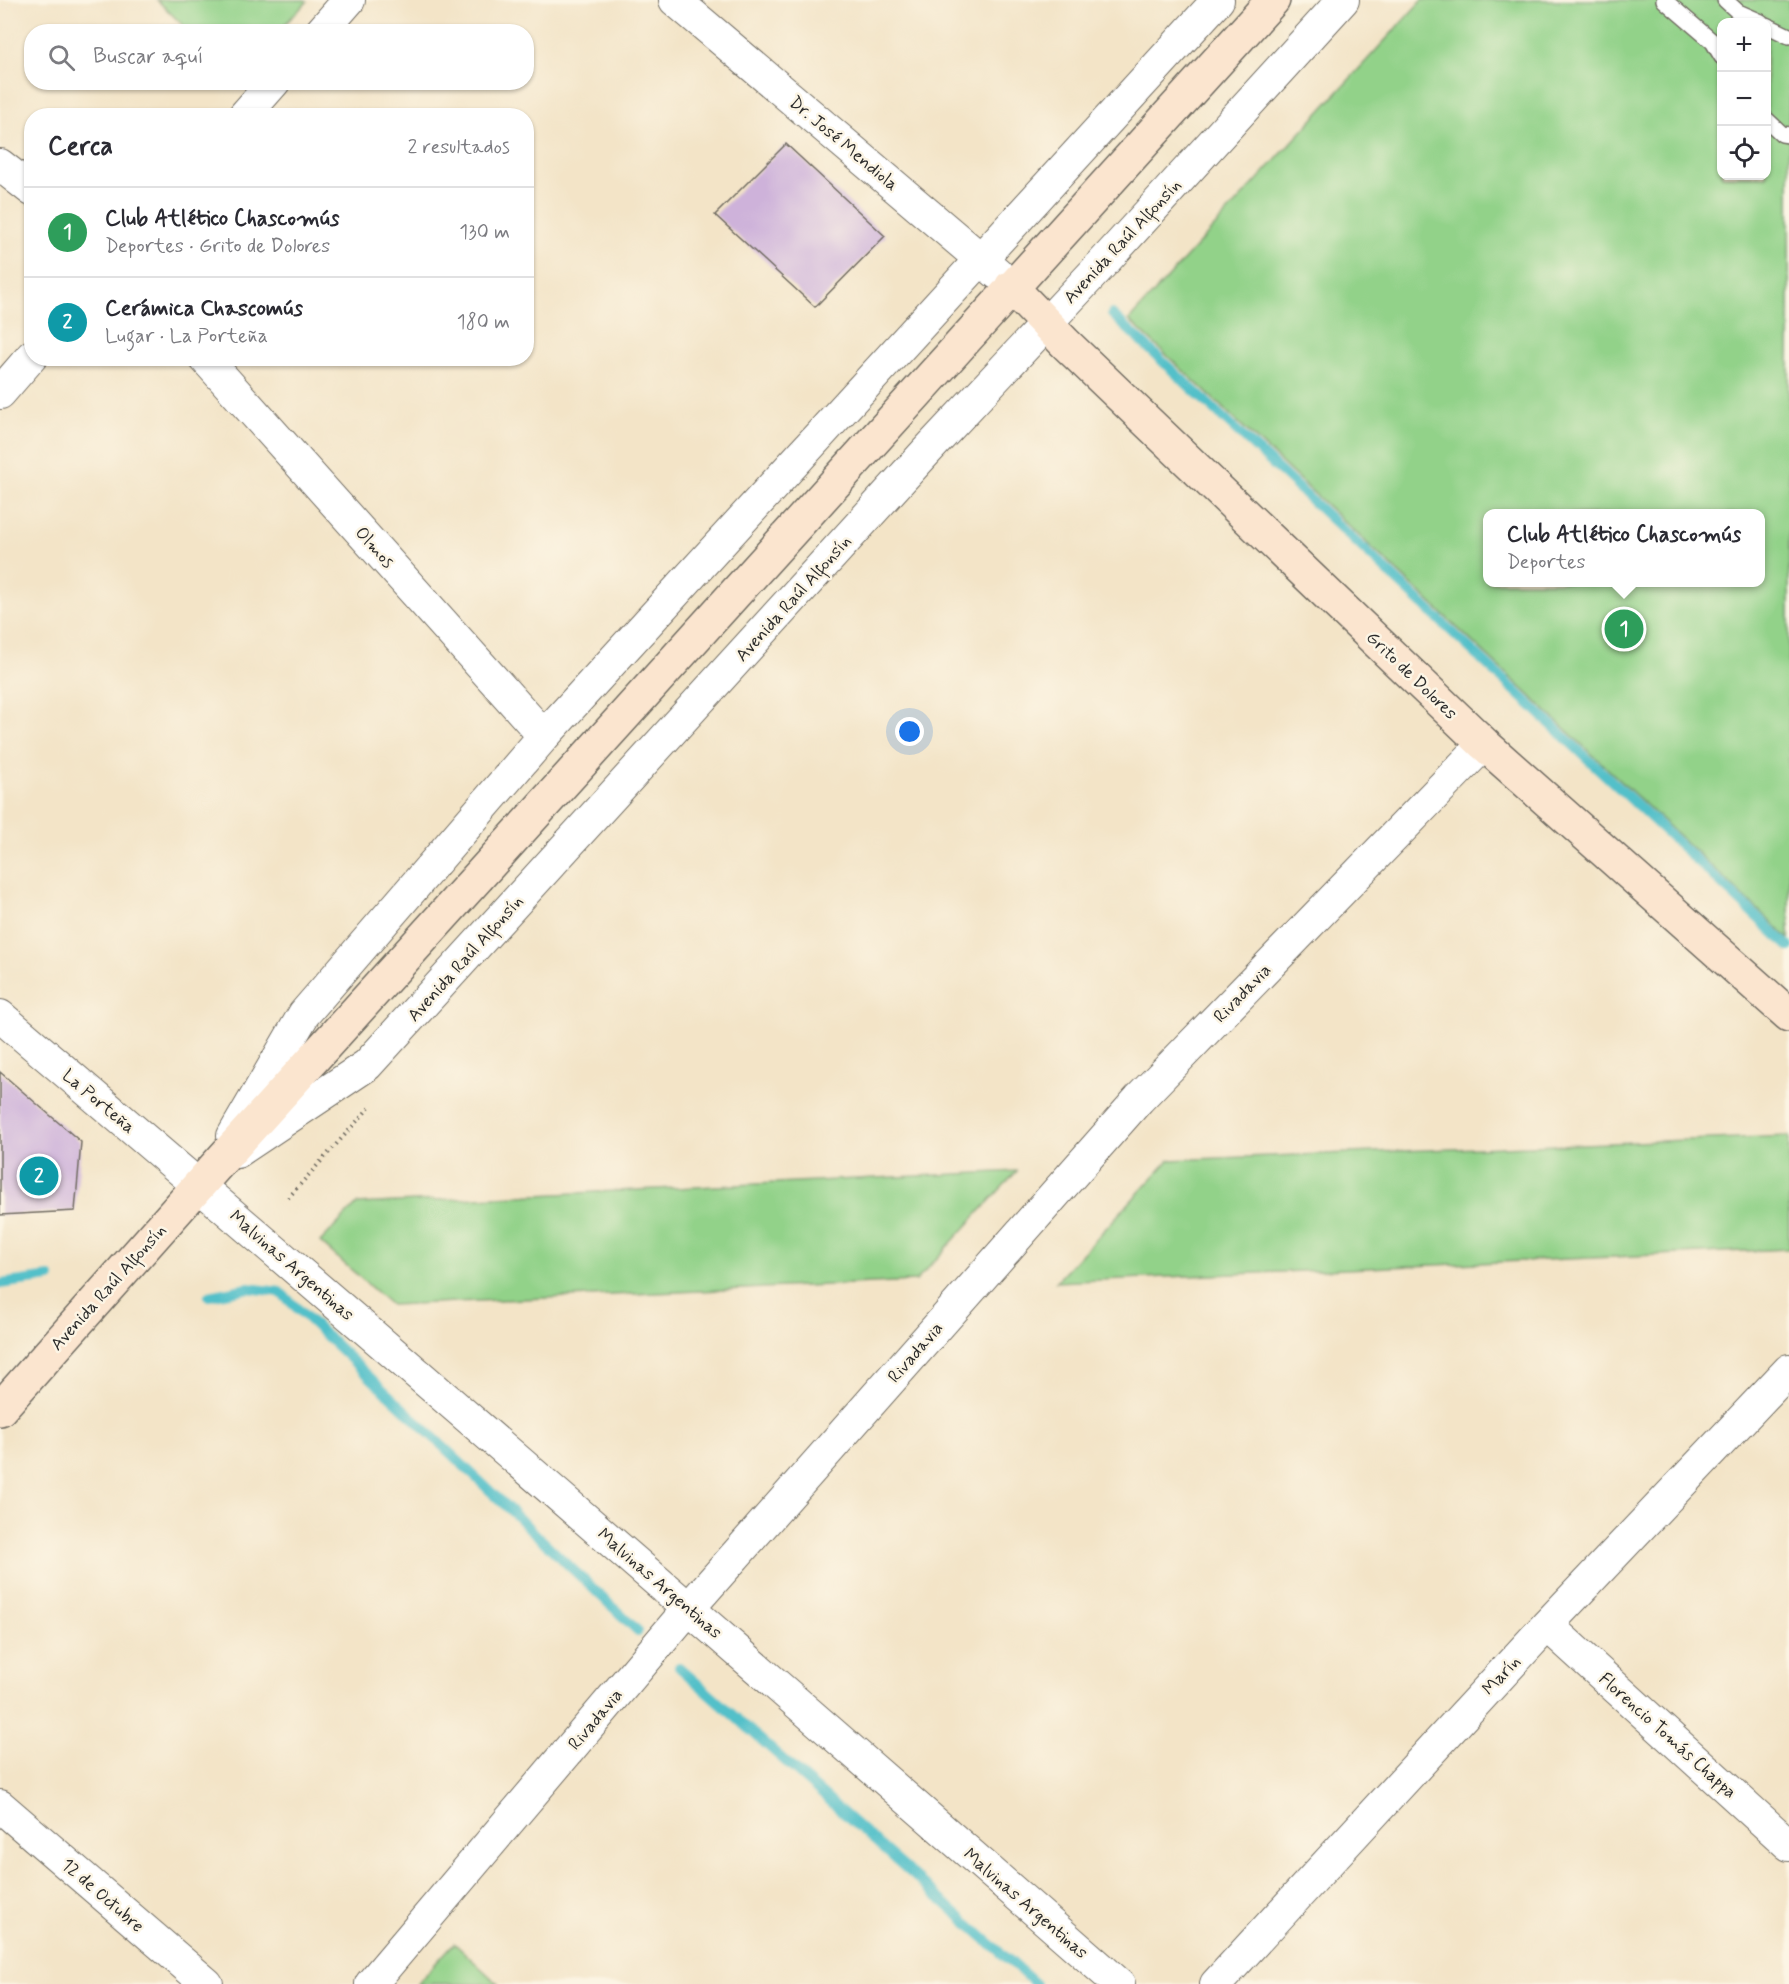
<!DOCTYPE html>
<html lang="es">
<head>
<meta charset="utf-8">
<style>
  :root { --surface:#fff; --page:#f2f2f3; --text:#2b2b33; --muted:#7c7c81; --line:#e1e1e2; --accent:#b5179e }
  body { margin:0; font-family:Mynerve,sans-serif; background:var(--page); color:var(--text) }
  .controls { position:absolute; right:18px; top:18px; display:grid; overflow:hidden; border-radius:12px; box-shadow:0 2px 4px #0004 }
  .controls button { width:54px; height:54px; display:grid; place-items:center; padding:0; border:0; border-bottom:2px solid var(--line); background:var(--surface); color:var(--text); font:30px sans-serif }
  .you { position:absolute; left:910px; top:732px; width:21px; height:21px; margin:-15px; border:4px solid #fff; border-radius:50%; background:#1a73e8; box-shadow:0 0 0 9px #1a73e833 }
  .badge { display:grid; place-items:center; width:39px; height:39px; border-radius:50%; background:var(--accent); color:#fff; font-size:20px; font-weight:700 }
  .pin { position:absolute; translate:-50% -50%; border:3px solid #fff; box-shadow:0 2px 6px #0006 }
  .popup { position:absolute; left:1483px; top:509px; width:282px; height:78px; box-sizing:border-box; display:grid; place-content:center; border-radius:12px; background:var(--surface); filter:drop-shadow(0 2px 4px #0005); font-size:20px; white-space:nowrap; color:var(--muted) }
  .popup b { font-size:22px; color:var(--text) }
  .popup::after { content:''; position:absolute; left:50%; top:100%; margin-left:-12px; border:12px solid transparent; border-top-color:var(--surface) }
  .list { margin:0; padding:0; list-style:none }
  h2 { display:flex; justify-content:space-between; align-items:center; height:78px; margin:0; padding:0 24px; font-size:26px }
  h2 small { font-size:20px; font-weight:400; color:var(--muted) }
  .list li { display:grid; grid-template-columns:39px 1fr auto; gap:18px; align-items:center; box-sizing:border-box; height:90px; padding:0 24px; border-top:2px solid var(--line) }
  .list b { display:block; font-size:22px; white-space:nowrap }
  .list p { margin:0; font-size:20px; white-space:nowrap; color:var(--muted) }
  .list em { font-size:20px; font-style:normal; color:var(--muted) }
  .icon { flex:none; width:33px; height:33px; fill:none; stroke:currentColor; stroke-width:2; stroke-linecap:round; stroke-linejoin:round }
  .map { position:relative; flex:none; width:1789px; height:1984px; overflow:hidden }
  .search { position:absolute; background:var(--surface); box-shadow:0 2px 4px #0004; left:24px; top:24px; width:510px; height:66px; display:flex; align-items:center; gap:15px; box-sizing:border-box; padding:0 21px; border-radius:24px; color:var(--muted); font-size:22px }
  .panel { position:absolute; background:var(--surface); box-shadow:0 2px 4px #0004; left:24px; top:108px; width:510px; height:258px; border-radius:24px }
  .map>svg:first-child { display:block }
</style>
</head>
<body>
<div class="map">
<svg width="1789" height="1984" viewBox="0 0 1789 1984">
  <rect width="100%" height="100%" fill="#fcf5e5"/>
  <filter id="ink" filterUnits="userSpaceOnUse"><feTurbulence type="fractalNoise" baseFrequency=".0167" numOctaves="2"/><feDisplacementMap in="SourceGraphic" scale="12" xChannelSelector="R" yChannelSelector="G"/><feConvolveMatrix kernelMatrix="1 2 1 2 8 2 1 2 1" color-interpolation-filters="sRGB"/></filter>
  <filter id="wash" filterUnits="userSpaceOnUse"><feTurbulence type="fractalNoise" baseFrequency=".008" numOctaves="4" result="noise"/><feDisplacementMap in="SourceGraphic" scale="24" xChannelSelector="R" yChannelSelector="G"/><feGaussianBlur stdDeviation="1.35" result="paint"/><feColorMatrix in="noise" values="0 0 0 0 0 0 0 0 0 0 0 0 0 0 0 0 0 1.4 0 .05"/><feComposite in="paint" operator="in"/></filter>
  <g filter="url(#wash)">
    <rect width="100%" height="100%" fill="#f3e4c7"/>
    <path fill="#92d289" stroke="#5e7e5a" stroke-width="1.5" fill-rule="evenodd" d="M157 0H305L307 2 278 31 190 32Z
      M1422 0H1789V939L1129 320ZM1722 22H1766V176H1722ZM1488 514H1760V582H1488Z
      M1789 1136V1249L1056 1282 1169 1160Z
      M1017 1171 916 1281 391 1305 320 1242 357 1204Z
      M454 1943 498 1984H417Z"/>
    <g fill="none" stroke-linecap="round" stroke-linejoin="round">
      <path stroke="#53c0c9" stroke-width="10" d="M1112 314 1789 947
        M0 1284 50 1277
        M209 1296 248 1288 280 1292 638 1631
        M679 1667 1036 1984"/>
    </g>
    <g id="blocks">
      <path fill="#ceb2da" d="M786 144 885 236 815 307 715 215Z
        M0 1072 81 1142 75 1211 0 1215Z"/>
    </g>
  </g>
  <g filter="url(#ink)">
    <use href="#blocks" fill-opacity="0" stroke="#716c62" stroke-width="1.5"/>
    <g fill="none" stroke-linecap="round" stroke-linejoin="round">
      <g stroke="#716c62" stroke-width="18">
        <path id="lane" d="M1664 0 1713 42 1722 57
          M1725 0 1738 12 1761 22
          M1766 25 1789 36
          M1766 119 1782 134 1789 135"/>
      </g>
      <g stroke="#716c62" stroke-width="34">
        <path id="street" d="M675 0 997 273
          M321 32 349 0
          M244 116 274 82
          M0 165 32 190
          M205 358 544 736
          M0 393 32 356
          M0 1016C376 1336 748 1659 1119 1984
          M233 1136 304 1014 544 736 1218 0
          M237 1152 367 1065 926 452 1102 264 1343 0
          M1547 1625 1789 1845
          M0 1806 207 1984
          M371 1984 689 1608 1139 1099 1484 744
          M1216 1984 1547 1625 1789 1370"/>
      </g>
      <g stroke="#716c62" stroke-width="36">
        <path id="secondary" d="M1011 287 1065 343 1484 744 1789 1015
          M0 1409 216 1166 1273 0"/>
      </g>
      <path stroke="#716c62" stroke-width="4" stroke-dasharray="1.5 4.5" stroke-linecap="butt" d="M288 1198 369 1108"/>
      <use href="#lane" stroke="#fff" stroke-width="15"/>
      <use href="#street" stroke="#fff" stroke-width="32"/>
      <use href="#secondary" stroke="#fbe5cf" stroke-width="33"/>
    </g>
  </g>
  <g text-anchor="middle" stroke-width="5" stroke-linejoin="round" paint-order="stroke">
    <g font-size="18" fill="#2b2b2b" stroke="#fcf5e5">
      <text transform="translate(844 143) rotate(40)" y="6">Dr. José Mendiola</text>
      <text transform="translate(1122 241) rotate(-47)" y="6">Avenida Raúl Alfonsín</text>
      <text transform="translate(375 547) rotate(48)" y="6">Olmos</text>
      <text transform="translate(793 598) rotate(-48)" y="6">Avenida Raúl Alfonsín</text>
      <text transform="translate(1412 675) rotate(44)" y="6">Grito de Dolores</text>
      <text transform="translate(465 958) rotate(-48)" y="6">Avenida Raúl Alfonsín</text>
      <text transform="translate(1242 993) rotate(-46)" y="6">Rivadavia</text>
      <text transform="translate(99 1101) rotate(40)" y="6">La Porteña</text>
      <text transform="translate(292 1265) rotate(41)" y="6">Malvinas Argentinas</text>
      <text transform="translate(108 1287) rotate(-48)" y="6">Avenida Raúl Alfonsín</text>
      <text transform="translate(915 1352) rotate(-49)" y="6">Rivadavia</text>
      <text transform="translate(660 1583) rotate(41)" y="6">Malvinas Argentinas</text>
      <text transform="translate(1501 1675) rotate(-47)" y="6">Marín</text>
      <text transform="translate(595 1719) rotate(-50)" y="6">Rivadavia</text>
      <text transform="translate(1668 1735) rotate(42)" y="6">Florencio Tomás Chappa</text>
      <text transform="translate(103 1895) rotate(41)" y="6">12 de Octubre</text>
      <text transform="translate(1026 1903) rotate(41)" y="6">Malvinas Argentinas</text>
    </g>
  </g>
</svg>
<div class="controls">
<button>+</button>
<button>−</button>
<button><svg class="icon" aria-label="locate" viewBox="0 0 24 24"><circle cx="12" cy="12" r="6"/><path d="M12 2v4M12 18v4M2 12h4M18 12h4"/></svg></button>
</div>
<div class="you"></div>
<div class="pin badge" style="left:1624px;top:629px;background:#2e9e5b">1</div>
<div class="popup"><b>Club Atlético Chascomús</b>Deportes</div>
<div class="pin badge" style="left:39px;top:1176px;background:#0f9aa8">2</div>
<div class="search"><svg class="icon" aria-label="search" viewBox="0 0 24 24"><circle cx="10" cy="10" r="6"/><path d="M15 15l6 6"/></svg>Buscar aquí</div>
<section class="panel">
<h2>Cerca<small>2 resultados</small></h2>
<ul class="list">
<li><span class="badge" style="background:#2e9e5b">1</span><div><b>Club Atlético Chascomús</b><p>Deportes · Grito de Dolores</p></div><em>130 m</em></li>
<li><span class="badge" style="background:#0f9aa8">2</span><div><b>Cerámica Chascomús</b><p>Lugar · La Porteña</p></div><em>180 m</em></li>
</ul>
</section>
</div>
</body>
</html>
